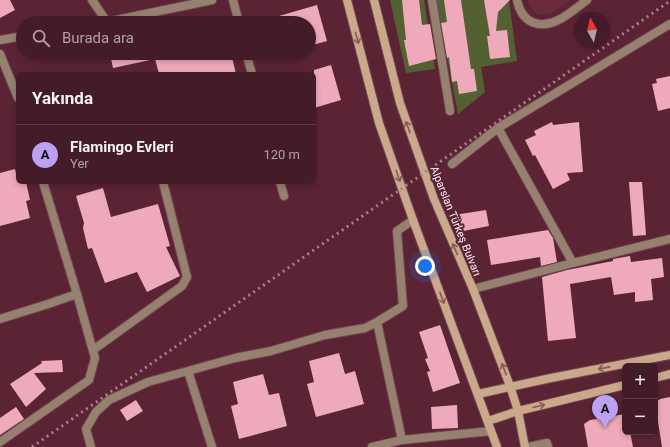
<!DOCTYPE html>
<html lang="tr">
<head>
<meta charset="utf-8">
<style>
  :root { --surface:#441b28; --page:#4b2430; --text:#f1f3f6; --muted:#afa1a8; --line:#5c3945; --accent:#bca0f2 }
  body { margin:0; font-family:Roboto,sans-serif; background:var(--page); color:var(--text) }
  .controls { position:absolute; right:12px; bottom:12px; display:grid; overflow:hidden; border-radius:6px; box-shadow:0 2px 6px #0003 }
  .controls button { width:36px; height:36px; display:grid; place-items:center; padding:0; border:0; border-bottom:1px solid var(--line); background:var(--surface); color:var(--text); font:20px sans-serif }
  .compass { position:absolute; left:574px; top:12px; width:36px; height:36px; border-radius:50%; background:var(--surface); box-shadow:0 2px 6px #0003; rotate:352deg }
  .you { position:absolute; left:425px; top:266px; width:14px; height:14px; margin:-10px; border:3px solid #fff; border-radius:50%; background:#1a73e8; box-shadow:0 0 0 6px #1a73e833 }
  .badge { display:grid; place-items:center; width:26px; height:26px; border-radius:50%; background:var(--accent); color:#111; font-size:13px; font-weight:700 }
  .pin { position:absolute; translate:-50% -33px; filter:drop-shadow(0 1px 2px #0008) }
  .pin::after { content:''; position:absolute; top:21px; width:14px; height:12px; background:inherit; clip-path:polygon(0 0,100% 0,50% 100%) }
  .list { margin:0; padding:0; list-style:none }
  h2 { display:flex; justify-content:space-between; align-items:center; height:52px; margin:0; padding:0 16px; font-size:17px }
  h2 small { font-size:13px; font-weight:400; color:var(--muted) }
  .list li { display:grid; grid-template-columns:26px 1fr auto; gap:12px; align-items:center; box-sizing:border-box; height:60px; padding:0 16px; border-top:1px solid var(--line) }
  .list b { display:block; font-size:15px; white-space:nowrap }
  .list p { margin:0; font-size:13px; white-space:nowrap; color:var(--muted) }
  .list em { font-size:13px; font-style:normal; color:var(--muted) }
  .icon { flex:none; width:22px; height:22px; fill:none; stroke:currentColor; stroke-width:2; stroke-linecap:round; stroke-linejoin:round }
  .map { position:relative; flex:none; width:670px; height:447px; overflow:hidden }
  .search { position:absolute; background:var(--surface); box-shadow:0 2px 6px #0003; left:16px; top:16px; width:300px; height:44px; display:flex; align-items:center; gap:10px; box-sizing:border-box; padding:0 14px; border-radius:22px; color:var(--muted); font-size:15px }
  .panel { position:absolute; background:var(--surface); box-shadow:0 2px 6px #0003; left:16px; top:72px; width:300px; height:112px; border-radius:6px }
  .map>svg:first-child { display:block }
</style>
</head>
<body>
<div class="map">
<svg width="670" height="447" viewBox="0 0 670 447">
  <rect width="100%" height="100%" fill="#5b2435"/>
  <path fill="#6a2b3e" d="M528 0H570L550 14 538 15 528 4Z"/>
  <path fill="#536132" d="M390 0H424L435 69 406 73Z
    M436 0H509L517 61 481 67 485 92 458 114Z"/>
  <path fill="#eab" d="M0 0H10L15 10 0 18Z
    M402 0H419L422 25 430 24 436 59 409 66 404 40H406Z
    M444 0H461L471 69H474L477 91 459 94 457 81 452 82 449 57 447 58 441 23 447 22Z
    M484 0H510L498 12 496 31 507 30 510 57 490 59 487 36H490Z
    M317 5 327 41 309 46V23H265V20Z
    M110 53H231L236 74H159L155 59 113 68Z
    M331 65 341 100 314 108V70Z
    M670 76V108L658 111 652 84 657 83 656 79Z
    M552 122 553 125 579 122 583 172 567 173 570 180 553 189 535 155 533 156 525 140 536 135 534 131Z
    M15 169 18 182H26L30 200 26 201 30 218 0 226V173Z
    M629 182H642L646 235 633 236Z
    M103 188 111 217 158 204 170 246 166 247 180 276 147 292 137 272 105 283 92 248 88 249 83 228 84 223 76 196Z
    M486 210 489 226 458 232 454 215Z
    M548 230 553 238 557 262 541 266 540 257 491 265 487 240Z
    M630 256 631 262 662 258 664 277 651 279 653 300 635 302V292L614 295 611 277 570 284 576 338 548 341 542 277 567 270 613 261V259Z
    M440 325 460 383 433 392 427 372 430 371 425 359 428 358 419 332Z
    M339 353 345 374 355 371 364 404 316 417 307 384 314 382 309 361Z
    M62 360 63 372 34 373 46 389 26 407 10 384 42 363 41 361Z
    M263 374 269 395 279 393 287 426 239 439 231 406 238 404 233 382Z
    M670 397V447H662L655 403 660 399Z
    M136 400 143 411 127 421 120 410Z
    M457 405 458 428 432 429 431 407Z
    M16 407 24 419 0 435V418Z
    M625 414V432H630L633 447H588L584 424 590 420Z"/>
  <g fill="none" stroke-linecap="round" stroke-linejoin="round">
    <g stroke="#754453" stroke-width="10">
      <path id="minor" d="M92 0 107 22
        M233 0 239 23
        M432 0 450 111
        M517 0C519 10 523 18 532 22 552 31 572 11 587 0
        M102 23 212 0
        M0 40 23 36
        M246 53 252 74
        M0 54 18 98
        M498 128 670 24
        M452 164 498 128 573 263 670 239
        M280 182 284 196
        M473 289 573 263
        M0 319 48 304 77 294
        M93 350 182 286 187 277 163 182
        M188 371 212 447
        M402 440 491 431
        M0 442 89 380 95 358 77 294 43 182
        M91 447 86 429 96 412 109 400 148 382 235 358 271 351 325 335 365 328 377 322
        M372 447 402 440 377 322 403 306 397 231 413 220
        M529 447 547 443 548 447"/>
    </g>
    <g stroke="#754453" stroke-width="10">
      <path id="secondary" d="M347 0 379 123 413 220 497 447
        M374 0 400 103 434 199 473 289 510 386 518 411 525 447
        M655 378 670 374
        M478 394 551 378 670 355
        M488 421 518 411 625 385"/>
    </g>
    <use href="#minor" stroke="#96816f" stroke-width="8"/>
    <use href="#secondary" stroke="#caa98b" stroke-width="8"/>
    <path stroke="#a6828c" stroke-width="3" stroke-dasharray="2 4" stroke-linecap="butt" d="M32 447 670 1"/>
  </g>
  <defs><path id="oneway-shaft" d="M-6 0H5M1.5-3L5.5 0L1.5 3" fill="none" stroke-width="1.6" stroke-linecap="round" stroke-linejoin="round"/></defs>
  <g stroke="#875957">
    <use href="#oneway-shaft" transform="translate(357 38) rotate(75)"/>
    <use href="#oneway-shaft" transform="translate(408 127) rotate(-109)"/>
    <use href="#oneway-shaft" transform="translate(398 176) rotate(71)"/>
    <use href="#oneway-shaft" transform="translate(455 249) rotate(-113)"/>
    <use href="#oneway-shaft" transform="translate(442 298) rotate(70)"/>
    <use href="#oneway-shaft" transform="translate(604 368) rotate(169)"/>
    <use href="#oneway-shaft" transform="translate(504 369) rotate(-111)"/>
    <use href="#oneway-shaft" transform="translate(539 406) rotate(-14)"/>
  </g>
  <g text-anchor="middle" stroke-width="4" stroke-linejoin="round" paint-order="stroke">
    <g font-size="11" fill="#fdeef1" stroke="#5b2435">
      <text transform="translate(456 221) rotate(68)" y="4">Alparslan Türkeş Bulvarı</text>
    </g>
  </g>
</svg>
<div class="controls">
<button>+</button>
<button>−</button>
</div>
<svg class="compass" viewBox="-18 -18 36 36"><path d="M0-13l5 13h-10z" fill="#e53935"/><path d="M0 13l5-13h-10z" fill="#afa1a8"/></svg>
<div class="you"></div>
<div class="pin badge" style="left:605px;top:428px">A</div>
<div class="search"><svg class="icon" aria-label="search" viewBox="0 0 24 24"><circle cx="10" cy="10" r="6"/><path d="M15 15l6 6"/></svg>Burada ara</div>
<section class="panel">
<h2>Yakında<small></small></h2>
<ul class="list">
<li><span class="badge">A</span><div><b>Flamingo Evleri</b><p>Yer</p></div><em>120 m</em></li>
</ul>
</section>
</div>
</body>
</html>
